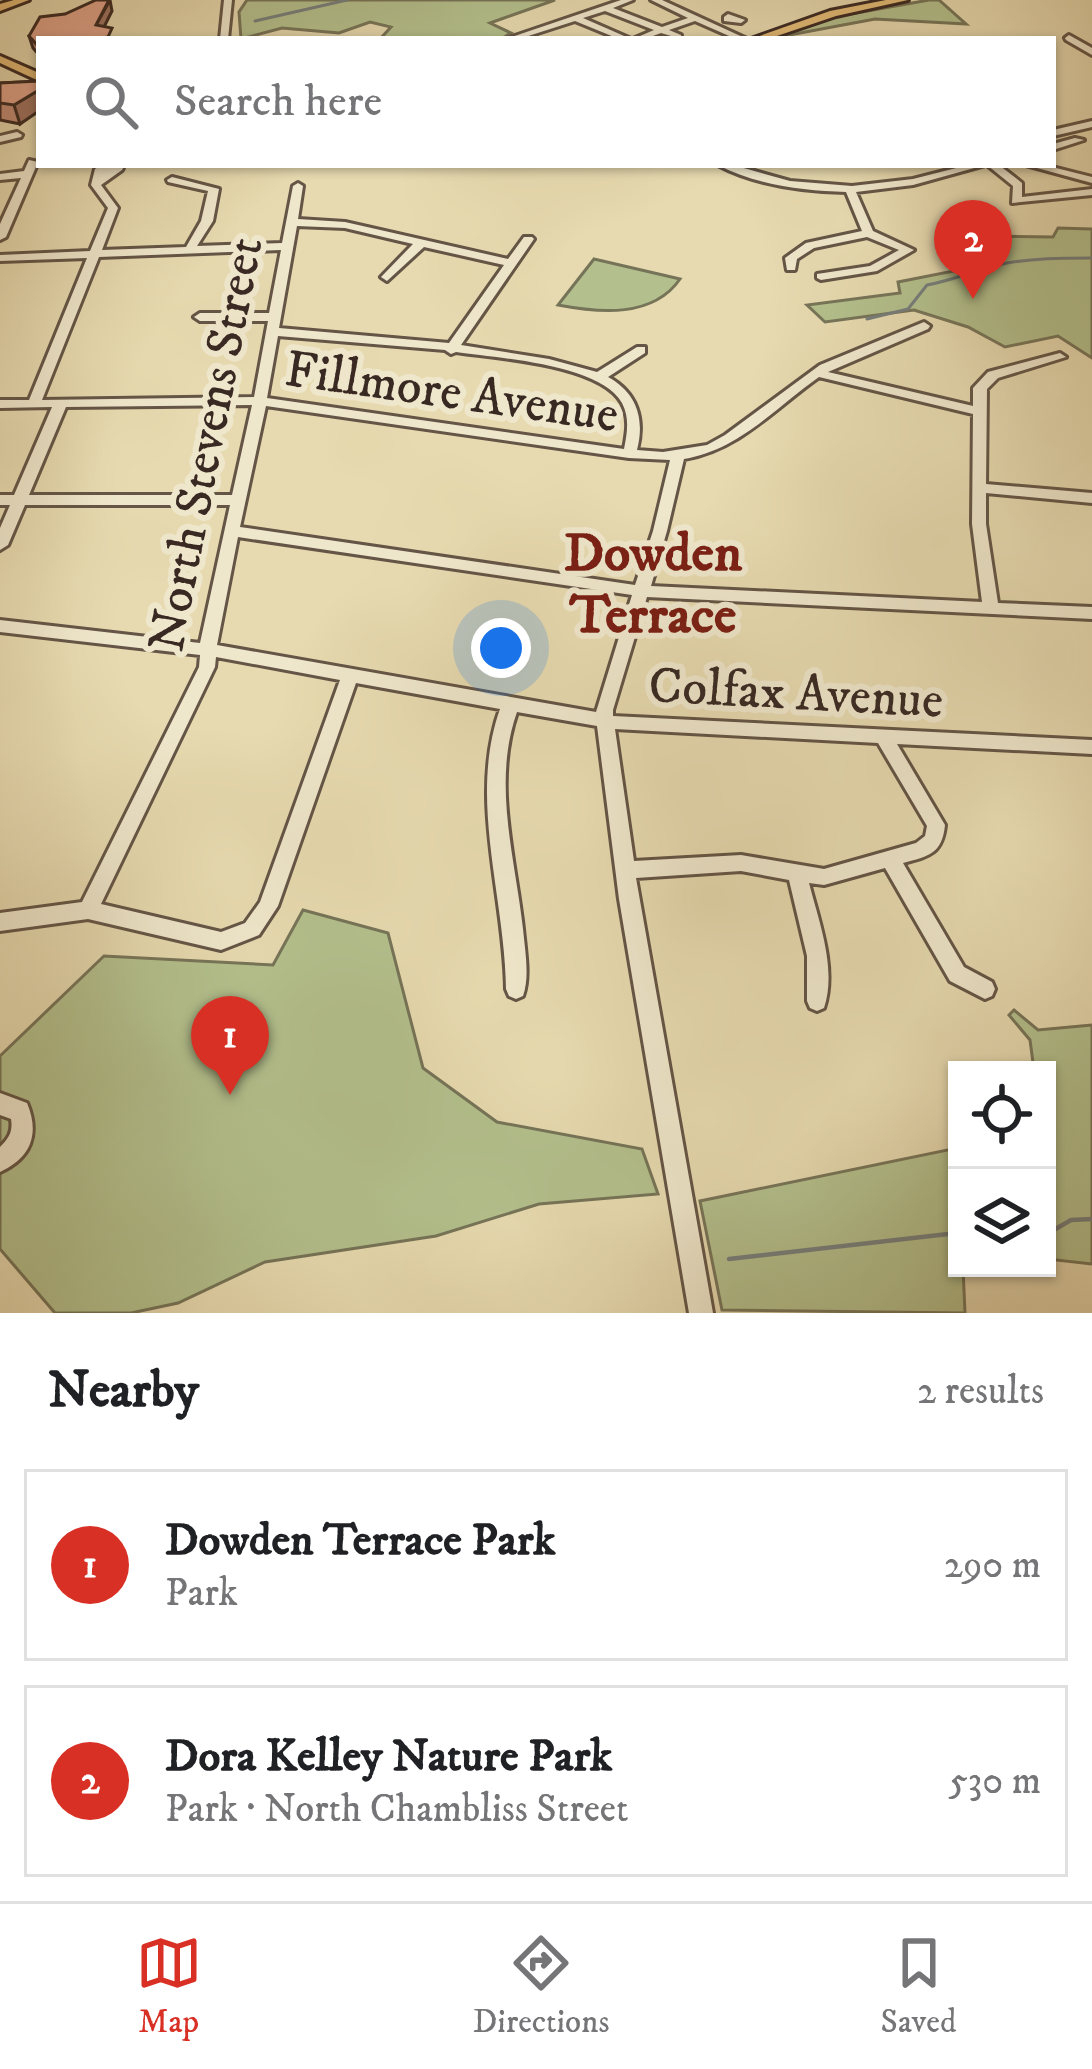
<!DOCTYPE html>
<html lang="en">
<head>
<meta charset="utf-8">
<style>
  :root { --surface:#fff; --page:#f2f2f2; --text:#202124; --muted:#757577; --line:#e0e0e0; --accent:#d93025 }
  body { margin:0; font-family:"IM FELL DW Pica",serif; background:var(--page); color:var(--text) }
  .controls { position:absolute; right:36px; bottom:36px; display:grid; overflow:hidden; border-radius:0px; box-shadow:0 3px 9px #0004 }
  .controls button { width:108px; height:108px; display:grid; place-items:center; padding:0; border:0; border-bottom:3px solid var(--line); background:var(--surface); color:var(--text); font:60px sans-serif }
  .you { position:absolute; left:501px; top:648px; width:42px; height:42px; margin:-30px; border:9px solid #fff; border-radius:50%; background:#1a73e8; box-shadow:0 0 0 18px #1a73e833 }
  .badge { display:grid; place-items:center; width:78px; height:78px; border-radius:50%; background:var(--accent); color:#fff; font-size:39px; font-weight:700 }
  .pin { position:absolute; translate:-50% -99px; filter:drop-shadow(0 3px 6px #0008) }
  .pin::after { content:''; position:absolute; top:63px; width:42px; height:36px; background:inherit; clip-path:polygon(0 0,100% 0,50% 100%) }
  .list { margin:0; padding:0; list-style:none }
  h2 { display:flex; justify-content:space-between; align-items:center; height:156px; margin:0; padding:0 48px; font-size:51px }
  h2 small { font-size:39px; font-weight:400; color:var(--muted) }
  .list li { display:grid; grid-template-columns:78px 1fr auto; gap:36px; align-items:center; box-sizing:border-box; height:192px; margin:0 24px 24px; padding:0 24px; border:3px solid var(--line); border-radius:0px }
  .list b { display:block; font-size:45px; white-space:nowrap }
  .list p { margin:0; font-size:39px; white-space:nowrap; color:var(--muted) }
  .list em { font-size:39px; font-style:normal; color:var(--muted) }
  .icon { flex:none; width:66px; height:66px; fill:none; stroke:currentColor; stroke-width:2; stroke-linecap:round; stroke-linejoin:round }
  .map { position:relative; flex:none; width:1092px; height:1313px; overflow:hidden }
  .search { position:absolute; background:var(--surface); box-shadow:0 3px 9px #0004; left:36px; right:36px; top:36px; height:132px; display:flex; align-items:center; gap:30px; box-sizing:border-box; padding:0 42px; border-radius:0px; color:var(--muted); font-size:45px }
  .sheet { height:588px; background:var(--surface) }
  nav { display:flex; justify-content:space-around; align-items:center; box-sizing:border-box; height:168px; border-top:3px solid var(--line); background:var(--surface); font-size:33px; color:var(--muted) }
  nav a { display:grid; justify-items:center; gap:6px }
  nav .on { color:var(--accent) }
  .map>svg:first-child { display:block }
</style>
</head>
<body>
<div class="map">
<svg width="1092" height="1313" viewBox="0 0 1092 1313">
  <rect width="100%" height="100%" fill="#e7dab0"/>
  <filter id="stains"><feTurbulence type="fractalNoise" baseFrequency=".00167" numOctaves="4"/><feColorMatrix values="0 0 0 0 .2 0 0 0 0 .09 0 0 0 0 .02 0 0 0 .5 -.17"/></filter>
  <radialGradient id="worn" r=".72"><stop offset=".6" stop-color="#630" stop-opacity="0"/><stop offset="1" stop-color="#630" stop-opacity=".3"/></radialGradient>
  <path fill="#b3c08d" stroke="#767458" stroke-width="3" d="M247 0H555L490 23 511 33 501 39H380L391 27 370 22 339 33 282 28 241 39 239 12Z
    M929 0H939L966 24 875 19 768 39 828 18Z
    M1058 228 1092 229V358L1058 336 1005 347 968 327 914 310 825 322 807 305 900 293 898 282 954 271 984 236 1053 237Z
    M594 259 680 279C653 318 600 313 558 305Z
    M303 910 388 933 423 1068 497 1122 642 1149 658 1194 539 1204 436 1236 265 1262 178 1303 131 1313H55L0 1249V1056L104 956 273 965Z
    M1014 1010 1038 1030 1092 1025V1264L1047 1259V1070H1034L1030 1040 1009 1015Z
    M957 1148V1268H963L965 1313 722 1310 700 1201Z"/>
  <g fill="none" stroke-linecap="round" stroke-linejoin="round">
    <path stroke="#757e7c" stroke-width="3" d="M255 21 347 0
      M867 319 908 309 927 285C955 280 975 270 1002 264 1032 258 1062 258 1092 258"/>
    <path stroke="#757e7c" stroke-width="4.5" d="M1047 1234 1071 1220 1092 1219
      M729 1259 957 1233"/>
    <g stroke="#645546" stroke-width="6">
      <path id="minor" d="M224 0H232L228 39H220Z
        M621 0H633L613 8 662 27 688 18 651 0H662L747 39H736L695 21 669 30 681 35V39L661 33 645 39H633L654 30 605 11 583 18 631 39H619L575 21 519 39H506Z
        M728 14 745 20 741 23 724 21V17Z
        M1069 35 1092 48V55L1066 40 1065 38Z
        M1092 121V127L1053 136V130Z
        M17 132 22 135 21 137 0 142V136Z
        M1075 138 1084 140 1053 150V144Z
        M29 160 38 162 6 237 0 240V224L21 178 0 180V174L24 171Z
        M118 165 123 168 122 170 101 185 118 208 102 250 186 247 201 221 208 191 168 182 167 180 172 177 219 189 213 221 197 246 282 243 293 186 298 183 303 186 298 219 345 222 508 259 524 237H532L534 239 461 345 549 359 597 372 637 347H645V353L608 377C637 393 645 419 637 450L663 452 707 445 725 435 820 365 924 322 930 326 928 329 828 372 973 406V388L988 372 1060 353 1066 357 998 378 987 389 986 484 1092 493V503L986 493V524L998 603 1092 607V619L647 597 613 710V716L1092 740V754L897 744 945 825C942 854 929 856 903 863L964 967 992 982 995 989 992 996 985 999 950 981 885 868 824 885 809 883C819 922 837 969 824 1008L817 1011 810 1008 807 1001V956L789 880 741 871 636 878 713 1313H689L619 899 597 726 517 712C492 783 515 857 523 929 525 951 530 976 523 996L516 999 509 996 506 989C505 896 468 799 500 709L356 683 278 906 259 935 221 950 88 919 0 931V913L82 902 199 667 200 655 0 632V620L200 643 230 505H25L8 545 0 550V528L10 505H0V495H14L52 407 0 408V400H29L87 258 0 261V255L90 251 108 208 91 185 95 169 100 166ZM297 226 345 228 413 244 383 275 381 277 387 281 424 247 504 265 449 343 279 328ZM281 250 269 313H200L194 317 200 321H268L254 397 42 400 99 257ZM278 336 445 350 451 354 456 352C497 358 600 364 622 403 630 418 627 434 624 449L267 398ZM819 377 973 414 972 524 982 602 651 586 667 531 684 459C739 450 775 408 819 377ZM252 405 232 495H29L66 407ZM266 406 629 458 670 460 653 531 635 585 240 527ZM238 537 632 595 596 712 217 645ZM216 657 340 680 260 902 245 923 221 932 101 904 215 667ZM615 729 878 743 927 826 925 836 916 843 824 869 741 855 634 861Z
        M718 165H733L790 181 852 186 913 179 968 165H985L913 185 856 192 873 231 914 250 877 271 821 280 817 278V274L870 266 899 250 867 237 814 248 797 259 795 270H787L785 258 806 243 862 231 846 192C803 191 756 185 718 165Z
        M987 165H999L1022 183V197L1092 189V195L1012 203 1013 186Z
        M1026 165H1044L1092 177V183Z
        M0 1093 27 1103C40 1134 31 1158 0 1172V1147C9 1138 13 1132 11 1119L0 1115Z"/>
    </g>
    <g stroke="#392923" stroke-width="6">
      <path id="major" d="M14 0H29L0 11V4Z
        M886 0H908L836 16 768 39H751L830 11Z
        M0 56 39 73V81L0 63Z"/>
    </g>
    <use href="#minor" fill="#efe7cc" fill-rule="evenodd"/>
    <use href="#major" fill="#e4bd78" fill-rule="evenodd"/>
  </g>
  <path fill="#c28d78" stroke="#392923" stroke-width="3" d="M112 11 39 39V55L33 48 29 36Z
    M39 81 20 124 0 120V83Z"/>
  <path fill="#9e7362" stroke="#392923" stroke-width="3" d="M110 0 112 11 99 37 96 25Z
    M39 90V111L20 124 14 105Z"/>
  <path fill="#e1a48c" stroke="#392923" stroke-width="3" d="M96 0H109L96 25 112 28 108 37 99 39H39V47L29 36 40 17 65 14Z
    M39 81V90L14 105 0 103V83Z"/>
  <g text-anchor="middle" stroke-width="12" stroke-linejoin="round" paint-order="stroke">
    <g font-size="51" fill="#392923" stroke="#efe7cc">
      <text transform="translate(452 390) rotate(8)" y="18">Fillmore Avenue</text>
      <text transform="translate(204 444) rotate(-79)" y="18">North Stevens Street</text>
      <text transform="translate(796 691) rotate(3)" y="18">Colfax Avenue</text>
    </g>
    <g font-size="54" font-weight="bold" fill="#7a1f14" stroke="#efe7cc">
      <text x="653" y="570">Dowden<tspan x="653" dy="62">Terrace</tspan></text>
    </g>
  </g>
  <rect width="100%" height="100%" filter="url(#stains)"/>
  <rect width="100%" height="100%" fill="url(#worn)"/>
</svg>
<div class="controls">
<button><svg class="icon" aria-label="locate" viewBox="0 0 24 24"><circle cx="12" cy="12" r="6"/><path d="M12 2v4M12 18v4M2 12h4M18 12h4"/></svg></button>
<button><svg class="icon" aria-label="layers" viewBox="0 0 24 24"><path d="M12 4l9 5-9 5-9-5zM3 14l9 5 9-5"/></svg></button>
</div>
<div class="you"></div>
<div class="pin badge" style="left:230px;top:1095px">1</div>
<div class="pin badge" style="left:973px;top:299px">2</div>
<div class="search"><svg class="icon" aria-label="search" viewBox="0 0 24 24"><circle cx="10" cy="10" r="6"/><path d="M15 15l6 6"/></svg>Search here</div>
</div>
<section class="sheet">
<h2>Nearby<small>2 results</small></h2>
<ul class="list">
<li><span class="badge">1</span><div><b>Dowden Terrace Park</b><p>Park</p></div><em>290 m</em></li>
<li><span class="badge">2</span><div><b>Dora Kelley Nature Park</b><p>Park · North Chambliss Street</p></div><em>530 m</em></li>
</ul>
</section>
<nav>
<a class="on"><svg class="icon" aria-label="map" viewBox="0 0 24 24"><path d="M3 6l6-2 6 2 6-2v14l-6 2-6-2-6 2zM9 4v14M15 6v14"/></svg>Map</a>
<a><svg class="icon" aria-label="directions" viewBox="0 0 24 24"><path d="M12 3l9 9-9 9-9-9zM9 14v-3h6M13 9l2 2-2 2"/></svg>Directions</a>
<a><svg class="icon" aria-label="saved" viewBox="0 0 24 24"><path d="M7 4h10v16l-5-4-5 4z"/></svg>Saved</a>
</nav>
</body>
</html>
